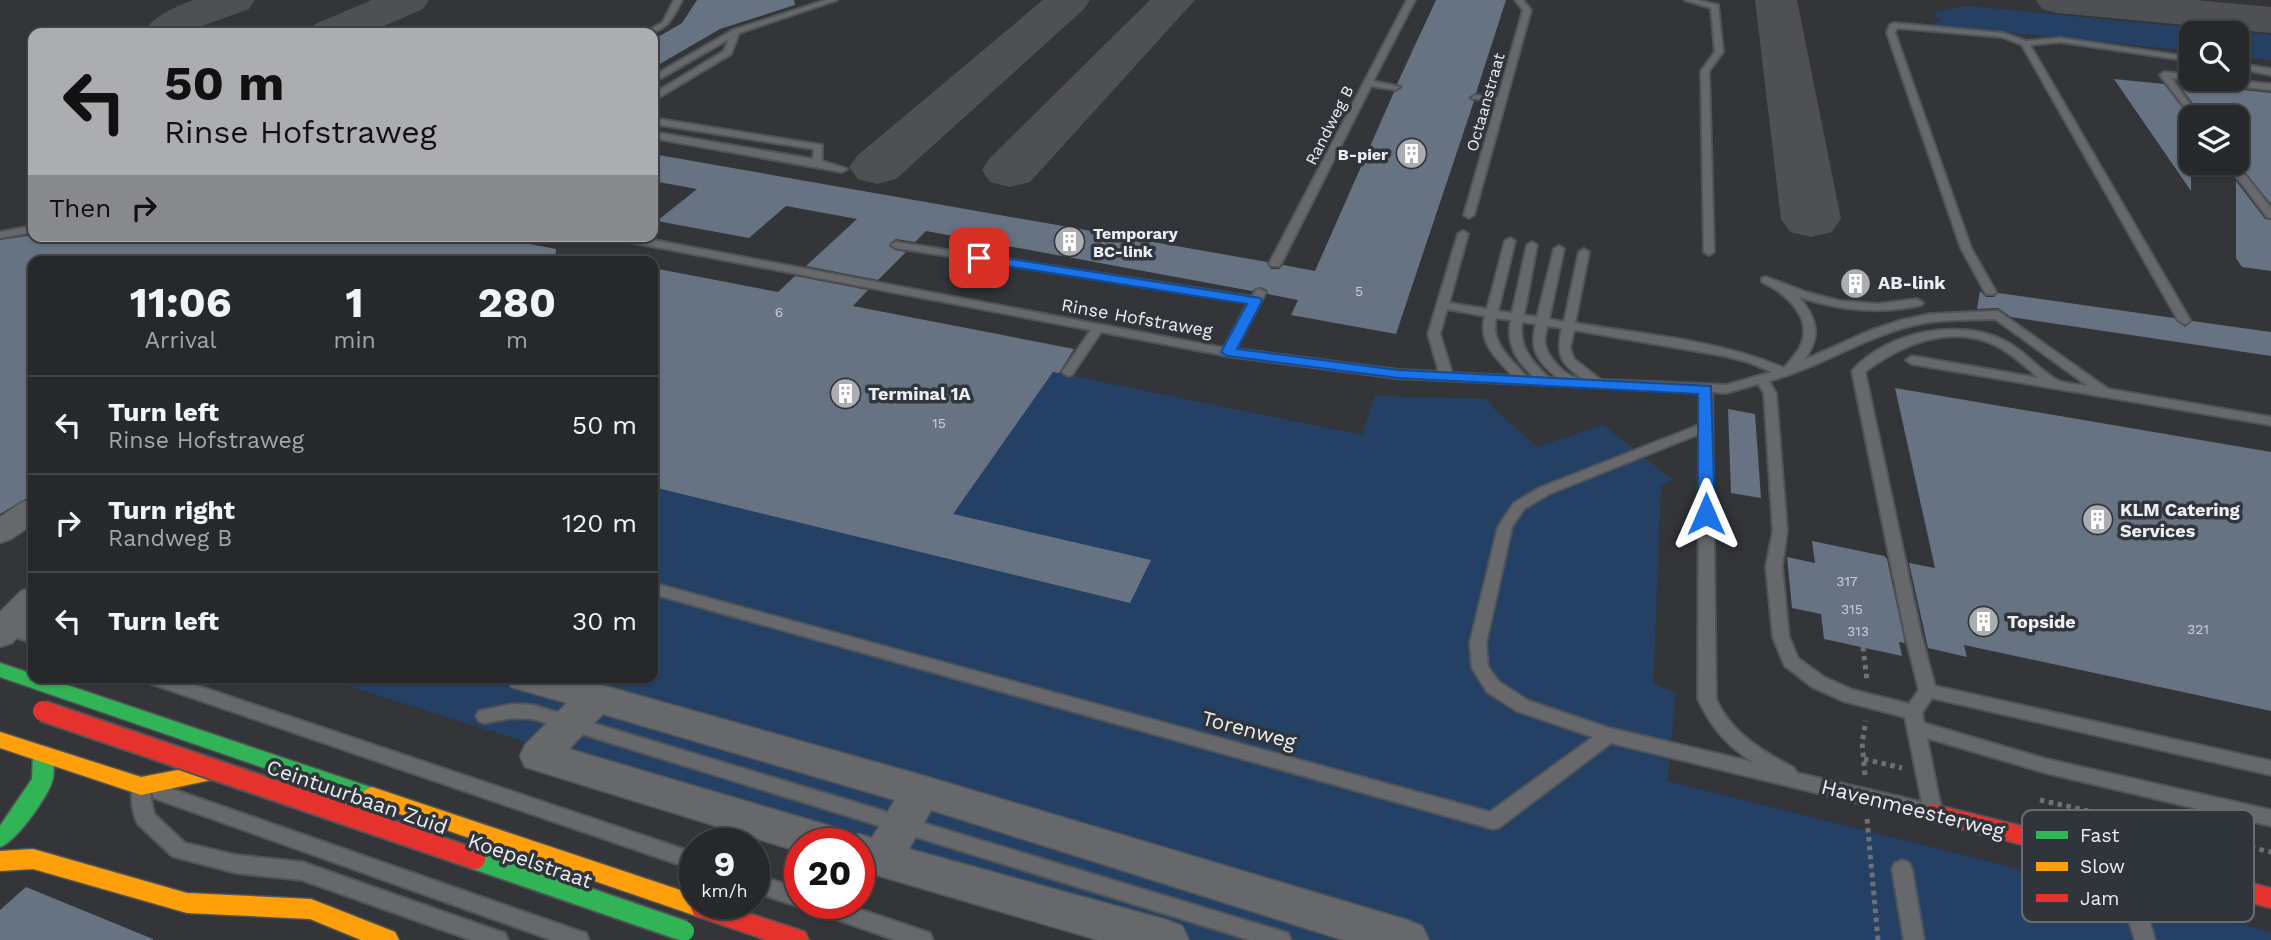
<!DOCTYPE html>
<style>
:root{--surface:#26282a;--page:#323436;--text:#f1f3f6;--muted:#a4a6a8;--line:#424447}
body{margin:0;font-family:"Work Sans",sans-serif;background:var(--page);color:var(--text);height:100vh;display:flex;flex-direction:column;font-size:26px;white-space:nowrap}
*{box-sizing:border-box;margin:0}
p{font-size:23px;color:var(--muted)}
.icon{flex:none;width:38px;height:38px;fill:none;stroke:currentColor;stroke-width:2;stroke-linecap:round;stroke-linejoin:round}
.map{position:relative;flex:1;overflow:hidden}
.drawer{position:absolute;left:28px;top:256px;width:630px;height:427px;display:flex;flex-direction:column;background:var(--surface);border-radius:14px;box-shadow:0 2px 5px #0004,0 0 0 2px var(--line)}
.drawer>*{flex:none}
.hud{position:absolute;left:28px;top:28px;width:630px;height:214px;border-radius:14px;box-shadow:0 2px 5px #0004,0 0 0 2px var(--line);background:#abadb1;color:#111;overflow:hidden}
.fabs{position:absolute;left:2179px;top:21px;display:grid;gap:14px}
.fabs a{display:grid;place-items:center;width:70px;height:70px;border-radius:14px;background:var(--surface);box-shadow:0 2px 5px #0004,0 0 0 2px var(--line);font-size:35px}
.speed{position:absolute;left:679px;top:828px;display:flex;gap:14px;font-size:35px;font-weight:700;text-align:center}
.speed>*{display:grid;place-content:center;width:91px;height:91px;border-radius:50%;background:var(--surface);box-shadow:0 2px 5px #0004,0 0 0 2px var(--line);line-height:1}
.speed small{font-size:18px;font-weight:400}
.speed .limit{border:10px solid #d22;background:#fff;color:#111}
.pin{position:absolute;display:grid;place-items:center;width:60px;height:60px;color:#fff;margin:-30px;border-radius:14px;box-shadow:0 4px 10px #0006}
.me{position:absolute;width:77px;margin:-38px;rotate:0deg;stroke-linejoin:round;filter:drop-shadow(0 0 5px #0008)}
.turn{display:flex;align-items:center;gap:24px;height:147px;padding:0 21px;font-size:32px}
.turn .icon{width:91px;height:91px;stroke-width:2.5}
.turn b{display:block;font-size:49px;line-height:60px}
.then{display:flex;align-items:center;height:66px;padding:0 21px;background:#0003;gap:14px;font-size:26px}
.eta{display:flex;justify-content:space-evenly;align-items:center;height:119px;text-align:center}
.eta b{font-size:42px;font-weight:700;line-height:49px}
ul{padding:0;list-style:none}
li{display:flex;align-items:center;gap:21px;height:98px;padding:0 21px;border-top:2px solid var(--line)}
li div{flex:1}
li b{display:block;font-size:26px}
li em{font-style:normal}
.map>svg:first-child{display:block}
.green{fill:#244165}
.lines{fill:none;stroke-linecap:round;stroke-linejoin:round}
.taxiway{fill:#4f5054;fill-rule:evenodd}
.building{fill:#677382}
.lane-casing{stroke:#515456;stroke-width:4}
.street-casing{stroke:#515456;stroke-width:3}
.fast-casing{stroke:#515456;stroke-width:3}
.slow-casing{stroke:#515456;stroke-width:3}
.jam-casing{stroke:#515456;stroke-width:3}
.path{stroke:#6e7072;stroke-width:5;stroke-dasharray:4.5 4.5;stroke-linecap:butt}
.lane{fill:#66686b;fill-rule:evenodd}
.street{fill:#66686b;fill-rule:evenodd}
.fast{fill:#30b455;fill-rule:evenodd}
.slow{fill:#ff9f0a;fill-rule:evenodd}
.jam{fill:#e5322d;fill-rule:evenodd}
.fast-bridge-casing{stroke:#515456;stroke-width:24;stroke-linecap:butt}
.jam-bridge-casing{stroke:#515456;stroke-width:24;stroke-linecap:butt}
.fast-bridge{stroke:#30b455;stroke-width:20}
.jam-bridge{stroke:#e5322d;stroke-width:20}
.route{fill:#1a73e8;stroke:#114b97;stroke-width:2}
.labels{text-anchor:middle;stroke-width:7;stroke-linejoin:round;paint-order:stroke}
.number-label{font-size:14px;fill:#cacfd6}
.far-street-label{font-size:16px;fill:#ebeef2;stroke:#30353b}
.far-poi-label{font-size:16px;font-weight:bold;fill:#ebeef2;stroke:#30353b;text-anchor:end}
.poi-label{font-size:18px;font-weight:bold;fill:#ebeef2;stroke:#30353b;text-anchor:start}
.street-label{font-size:18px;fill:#ebeef2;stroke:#30353b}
.near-street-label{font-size:21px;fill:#ebeef2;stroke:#30353b}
.key{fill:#30353b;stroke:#686c72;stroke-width:2}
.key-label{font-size:19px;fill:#ebeef2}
</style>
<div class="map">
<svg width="2271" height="940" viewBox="0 0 2271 940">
<rect width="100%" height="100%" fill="#333538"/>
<!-- green -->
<g class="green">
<polygon points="1968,6 2271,35 2271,60 2237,56 2236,33 2191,33 2191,51 1935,25 1934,22 1942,21 1941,18 1934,16 1936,12"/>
<polygon points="1053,372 1362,435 1375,396 1487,399 1495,410 1537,447 1603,425 1673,480 1665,483 1661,488 1653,684 1676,693 1667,781 2271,932 2271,940 1149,940 859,844 845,843 320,677 653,677 653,416 970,490"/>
</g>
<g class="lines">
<!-- taxiway -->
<g class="taxiway">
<path d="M194 0H255L249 9 202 26 193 33H143C155 15 174 7 194 0Z"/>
<polygon points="372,0 429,0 423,9 368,33 309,33 315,24"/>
<polygon points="1043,0 1090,0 1084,9 896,179 877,184 858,179 849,167 858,155"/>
<polygon points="1150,0 1195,0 1030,182 1010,187 990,182 982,170 990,158"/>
<polygon points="1755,0 1797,0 1841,219 1832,232 1811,237 1790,232 1781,219"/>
<polygon points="2036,0 2195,0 2271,7 2271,33 2057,13 2042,9"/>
</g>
</g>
<!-- building -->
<g class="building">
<polygon points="697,0 794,0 795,5 720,29 653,68 653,40 682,23"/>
<polygon points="1436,0 1506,0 1476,93 1468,98 1474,101 1396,334 1291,315 1298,300 1268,294 1267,290 1261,287 1252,291 926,231 915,242 896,239 890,243 889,246 895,250 906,252 878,280 806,266 857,219 786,206 749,238 657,221 697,189 653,181 653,154 1267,262 1271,269 1279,269 1283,265 1315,271 1394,92 1403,87 1397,84"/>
<polygon points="2114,79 2164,84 2191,119 2191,191"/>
<polygon points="2184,83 2271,93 2271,204 2236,161 2236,117 2203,117 2180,86 2187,87"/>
<polygon points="2236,181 2265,219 2271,220 2271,271 2242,267 2236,258"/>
<polygon points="33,235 488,236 556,249 555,261 322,261 305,258 293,261 33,261 32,495 0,514 0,240"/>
<polygon points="653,268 778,292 795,276 868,290 853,306 1074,349 1059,373 1053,372 953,514 1151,560 1130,603 653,487"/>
<polygon points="1980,291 1986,297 1994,297 1998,293 2174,318 2185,327 2192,321 2271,332 2271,356 2011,317 1998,308 1977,309"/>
<polygon points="1895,388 2271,452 2271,711 1964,645 1967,657 1928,648 1909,563 1935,568"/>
<polygon points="1728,409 1755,414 1761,498 1731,493"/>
<polygon points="1812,541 1884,556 1887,559 1905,643 1899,642 1902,656 1824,639 1821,614 1792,608 1787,557 1815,563"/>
<polygon points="26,887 153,939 153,940 0,940 0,910"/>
</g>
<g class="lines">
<defs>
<g id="lane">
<path d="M674 0H682C673 18 666 33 644 33L663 22Z"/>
<polygon points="826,0 837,0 739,33 731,54 653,101 653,94 724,51 729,39 656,81 653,82 653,76 733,30"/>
<polygon points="1407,0 1415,0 1373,81 1400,87 1396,90 1371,86 1281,264 1279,266 1271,266 1269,264"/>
<polygon points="1515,0 1523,0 1531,10 1474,215 1469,218 1464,215 1496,103 1471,98 1475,95 1498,98 1523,10"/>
<polygon points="1685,0 1698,0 1718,5 1723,52 1709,71 1714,252 1709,255 1704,252 1701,71 1715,52 1711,8"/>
<polygon points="1894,23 2003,33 2026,41 2060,38 2191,57 2191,61 2060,42 2030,45 2190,320 2188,323 2184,324 2178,320 2022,45 2002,37 1897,28 1895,33 1971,248 1996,292 1994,294 1986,294 1961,248 1887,33 1890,25"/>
<polygon points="2236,63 2271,69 2271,75 2236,68"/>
<polygon points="2164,72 2191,75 2191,79 2195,79 2191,81 2171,78 2200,117 2192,117 2160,75"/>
<polygon points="2196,79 2221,79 2271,84 2271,90 2200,82"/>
<polygon points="653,118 822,145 822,161 847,169 842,172 653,138 653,132 813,159 814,149 653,124"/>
<polygon points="2226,163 2236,163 2271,208 2271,218 2267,217"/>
<polygon points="33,226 33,232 0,238 0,232"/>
<path d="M1463 231 1468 234 1449 303 1487 309 1505 241 1510 238 1515 241 1498 311 1512 313 1527 245 1532 242 1537 245 1524 315 1537 317 1554 249 1559 246 1564 249 1549 319 1564 322 1579 252 1584 249 1589 252 1575 323C1645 335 1719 340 1784 368 1787 364 1796 355 1800 347 1815 317 1784 292 1762 282V278L1766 277 1806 292 1840 301 1878 304 1917 299 1923 303 1921 305C1879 315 1840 310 1799 297 1817 318 1822 337 1804 360L1869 331 1902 320 1930 314 1998 311 2108 389 2271 417V425L1912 364 1906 360 1912 356 2039 378C2025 366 2011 353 1995 345 1951 324 1901 344 1865 372L1921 634 1935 686 2271 761V775L1932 698 1922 713 1924 723 2046 759 2271 810V826L2046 773 1927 738 1942 813 1940 819 1933 821 1611 743 1500 827 1493 829 653 594V583L1490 812 1593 737 1517 711 1487 692 1472 668 1470 643 1498 527 1514 503 1539 488 1699 425 1700 392 1398 378 1228 356 1101 332 1072 375 1068 376 1062 372 1091 330 614 239 609 236H632L1224 348 1248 303 896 248 891 245 896 242 1252 297 1256 290 1260 289 1266 292 1236 349 1398 370 1439 372 1428 334 1458 234ZM1447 309 1485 316C1478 343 1496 358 1513 376L1452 373 1440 334ZM1496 318 1511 320C1506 344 1516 360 1534 377H1527C1511 359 1490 344 1496 318ZM1995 319 2088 386C2078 384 2065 384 2057 380 2038 369 2025 351 2005 341 1959 317 1886 332 1852 371L1905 634 1919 690 1909 704 1853 690 1824 677 1798 658 1789 637 1782 567 1787 531 1776 393 1769 381C1818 368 1861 339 1910 326 1937 319 1967 320 1995 319ZM1522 322 1536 324C1529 350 1538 362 1558 378H1549C1532 362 1518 347 1522 322ZM1547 326 1562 328C1556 355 1560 363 1583 379 1567 379 1548 359 1545 344 1544 338 1546 332 1547 326ZM1574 330 1725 356 1748 362 1772 372 1726 385 1601 380 1574 359 1570 348ZM1758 384 1764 393 1773 531 1766 567 1773 637 1783 662 1785 666 1812 687 1843 701 1905 717 1922 802 1797 773 1794 768C1762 751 1731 733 1716 699L1712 392 1726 393ZM1699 434 1698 699C1711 727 1727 746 1753 762L1609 728 1529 701 1499 682 1488 667 1486 643 1512 527 1524 509 1549 494Z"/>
<polygon points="6,622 33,631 33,643 0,632 0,624"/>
<polygon points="144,677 172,677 695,853 695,870 146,682"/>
<polygon points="512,704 533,705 1281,931 1288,933 1291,940 1250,940 533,719 512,718 485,723 479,721 476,716 479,711"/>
<path d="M141 781 148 784 154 814 185 843 236 855 302 862 498 931 505 933 508 940H471L302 880 236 873 179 858 172 856 138 824C133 814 129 794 134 784Z"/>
<polygon points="161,785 579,931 586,933 589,940 552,940 154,798 152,793 154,788"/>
<polygon points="1902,860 1909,863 1912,869 1924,940 1904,940 1892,869 1895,863"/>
<polygon points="2123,860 2130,863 2133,869 2155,940 2135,940 2113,869 2116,863"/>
<polygon points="754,874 800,889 800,903 841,903 930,933 933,940 895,940 807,909 805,905 800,907 754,892"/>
</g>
<g id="street">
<polygon points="33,499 33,524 11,539 0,543 0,517 22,502"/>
<polygon points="33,587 33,620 12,643 0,647 0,612 21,591"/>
<path d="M506 677H573L921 775 1407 920 1422 926 1429 940H1343L931 810 909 849 1167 920 1182 926 1189 940H1098L859 870V844H800V852L525 767 520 756 525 745 567 703 511 687ZM603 714 895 800 872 838 859 834 848 838 844 832 830 826 569 749Z"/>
</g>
<g id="fast">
<polygon points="0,663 33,674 33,677 43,677 379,790 382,796 379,802 372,805 0,677"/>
<path d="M43 747 50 749C54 758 55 773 52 782 46 799 16 842 0 847V826L32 779 33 755 36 749Z"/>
</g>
<g id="slow">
<polygon points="0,732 141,777 220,762 227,764 230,770 227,776 220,778 141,795 0,748"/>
<polygon points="372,787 695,895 695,903 711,903 713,908 710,915 702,918 365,802 362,796 365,790"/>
<polygon points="33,849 187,893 311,899 395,932 399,940 361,940 310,919 187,913 33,869 0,871 0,851"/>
</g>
<g id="jam">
<polygon points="1933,804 2271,888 2271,908 1933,822 1926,819 1922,813 1926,807"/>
<polygon points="695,901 695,903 718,903 797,929 805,932 809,940 766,940 702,918 694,915 691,908"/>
</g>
</defs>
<!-- lane casing -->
<use href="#lane" class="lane-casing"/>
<!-- street casing -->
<use href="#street" class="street-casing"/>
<!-- fast casing -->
<use href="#fast" class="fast-casing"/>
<!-- slow casing -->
<use href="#slow" class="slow-casing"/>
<!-- jam casing -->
<use href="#jam" class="jam-casing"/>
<!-- path -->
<g class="path">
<polyline points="1863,647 1867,681"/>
<polyline points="1864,759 1902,768"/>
<polyline points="1865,775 1862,742 1866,721"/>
<polyline points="2040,800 2271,852"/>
<polyline points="1867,819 1878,940"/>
</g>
<!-- lane -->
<use href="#lane" class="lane"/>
<!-- street -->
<use href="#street" class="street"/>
<!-- fast -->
<use href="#fast" class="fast"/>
<!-- slow -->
<use href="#slow" class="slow"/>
<!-- jam -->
<use href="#jam" class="jam"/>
<defs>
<polyline id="fast-bridge" points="475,859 684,931"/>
<polyline id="jam-bridge" points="43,711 475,859"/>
</defs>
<!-- fast-bridge casing -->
<use href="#fast-bridge" class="fast-bridge-casing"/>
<!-- jam-bridge casing -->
<use href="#jam-bridge" class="jam-bridge-casing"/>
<!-- fast-bridge -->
<use href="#fast-bridge" class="fast-bridge"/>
<!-- jam-bridge -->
<use href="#jam-bridge" class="jam-bridge"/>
</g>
<!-- route -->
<polygon class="route" points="979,254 1260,298 1262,301 1237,349 1398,370 1711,386 1715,514 1706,519 1698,514 1698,394 1398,378 1228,356 1221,352 1247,304 974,261 972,258"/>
<!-- icons -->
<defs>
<symbol id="building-disc" viewBox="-11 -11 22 22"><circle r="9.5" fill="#abadb1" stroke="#30353b"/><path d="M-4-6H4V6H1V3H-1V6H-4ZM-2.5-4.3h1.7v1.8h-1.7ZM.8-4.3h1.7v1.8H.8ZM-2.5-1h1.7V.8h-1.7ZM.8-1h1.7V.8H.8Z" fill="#fff"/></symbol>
</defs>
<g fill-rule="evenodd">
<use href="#building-disc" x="1394" y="136" width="35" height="35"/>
<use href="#building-disc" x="1052" y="224" width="35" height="35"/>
<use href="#building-disc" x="1838" y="266" width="35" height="35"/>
<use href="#building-disc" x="828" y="376" width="35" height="35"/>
<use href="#building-disc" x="2080" y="502" width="35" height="35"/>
<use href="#building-disc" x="1966" y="604" width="35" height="35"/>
</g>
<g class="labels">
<!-- number labels -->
<g class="number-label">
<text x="1359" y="296">5</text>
<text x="779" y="317">6</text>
<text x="939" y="428">15</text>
<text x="1847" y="586">317</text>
<text x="1852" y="614">315</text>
<text x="2198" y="634">321</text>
<text x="1858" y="636">313</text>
</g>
<!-- far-street labels -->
<g class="far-street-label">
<text transform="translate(1485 102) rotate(-74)" y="6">Octaanstraat</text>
<text transform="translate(1329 125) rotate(-63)" y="6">Randweg B</text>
</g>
<!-- far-poi labels -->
<g class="far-poi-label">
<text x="1388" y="160">B-pier</text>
<text x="1093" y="239" text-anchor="start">Temporary<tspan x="1093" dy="18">BC-link</tspan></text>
</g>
<!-- poi labels -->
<g class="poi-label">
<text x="1878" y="289">AB-link</text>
<text x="868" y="400">Terminal 1A</text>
<text x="2120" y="516">KLM Catering<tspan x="2120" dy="21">Services</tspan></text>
<text x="2007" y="628">Topside</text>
</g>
<!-- street labels -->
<g class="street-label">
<text transform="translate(1137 318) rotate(10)" y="6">Rinse Hofstraweg</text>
</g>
<!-- near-street labels -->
<g class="near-street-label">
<text transform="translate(1249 730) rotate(15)" y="7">Torenweg</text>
<text transform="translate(357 797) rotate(19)" y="7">Ceintuurbaan Zuid</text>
<text transform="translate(1913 809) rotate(14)" y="7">Havenmeesterweg</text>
<text transform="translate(530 861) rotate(19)" y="7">Koepelstraat</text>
</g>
</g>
<!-- legend -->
<rect x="2022" y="810" width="232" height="112" rx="10" class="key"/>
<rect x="2036" y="831" width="32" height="8" fill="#30b455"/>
<rect x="2036" y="862" width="32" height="9" fill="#ff9f0a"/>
<rect x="2036" y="894" width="32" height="8" fill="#e5322d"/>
<g class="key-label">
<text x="2080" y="842">Fast</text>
<text x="2080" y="873">Slow</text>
<text x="2080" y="905">Jam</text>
</g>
</svg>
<div class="fabs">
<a><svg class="icon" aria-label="search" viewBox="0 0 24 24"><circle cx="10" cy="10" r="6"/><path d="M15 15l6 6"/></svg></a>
<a><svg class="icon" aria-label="layers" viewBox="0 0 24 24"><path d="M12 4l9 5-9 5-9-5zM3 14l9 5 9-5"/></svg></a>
</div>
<div class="speed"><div>9<small>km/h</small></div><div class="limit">20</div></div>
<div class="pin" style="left:979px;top:258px;background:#d93025"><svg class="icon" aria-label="arrive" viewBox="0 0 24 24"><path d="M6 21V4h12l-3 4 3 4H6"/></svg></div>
<svg class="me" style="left:1706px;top:514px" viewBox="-20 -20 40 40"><path d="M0-17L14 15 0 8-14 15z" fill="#1a73e8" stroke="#fff" stroke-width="4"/></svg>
<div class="hud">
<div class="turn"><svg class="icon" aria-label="left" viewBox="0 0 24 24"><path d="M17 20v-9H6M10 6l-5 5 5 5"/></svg><div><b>50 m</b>Rinse Hofstraweg</div></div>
<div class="then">Then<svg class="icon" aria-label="right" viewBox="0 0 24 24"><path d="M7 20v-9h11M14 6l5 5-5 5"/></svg></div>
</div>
<section class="drawer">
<div class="eta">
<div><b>11:06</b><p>Arrival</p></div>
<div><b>1</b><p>min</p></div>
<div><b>280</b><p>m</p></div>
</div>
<ul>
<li><svg class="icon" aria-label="left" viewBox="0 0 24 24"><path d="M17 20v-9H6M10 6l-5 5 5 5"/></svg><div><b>Turn left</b><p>Rinse Hofstraweg</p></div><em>50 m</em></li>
<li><svg class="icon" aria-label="right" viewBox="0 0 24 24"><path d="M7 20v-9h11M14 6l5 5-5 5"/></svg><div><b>Turn right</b><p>Randweg B</p></div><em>120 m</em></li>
<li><svg class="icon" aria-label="left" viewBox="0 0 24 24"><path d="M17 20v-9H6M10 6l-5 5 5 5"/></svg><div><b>Turn left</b></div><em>30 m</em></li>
</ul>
</section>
</div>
